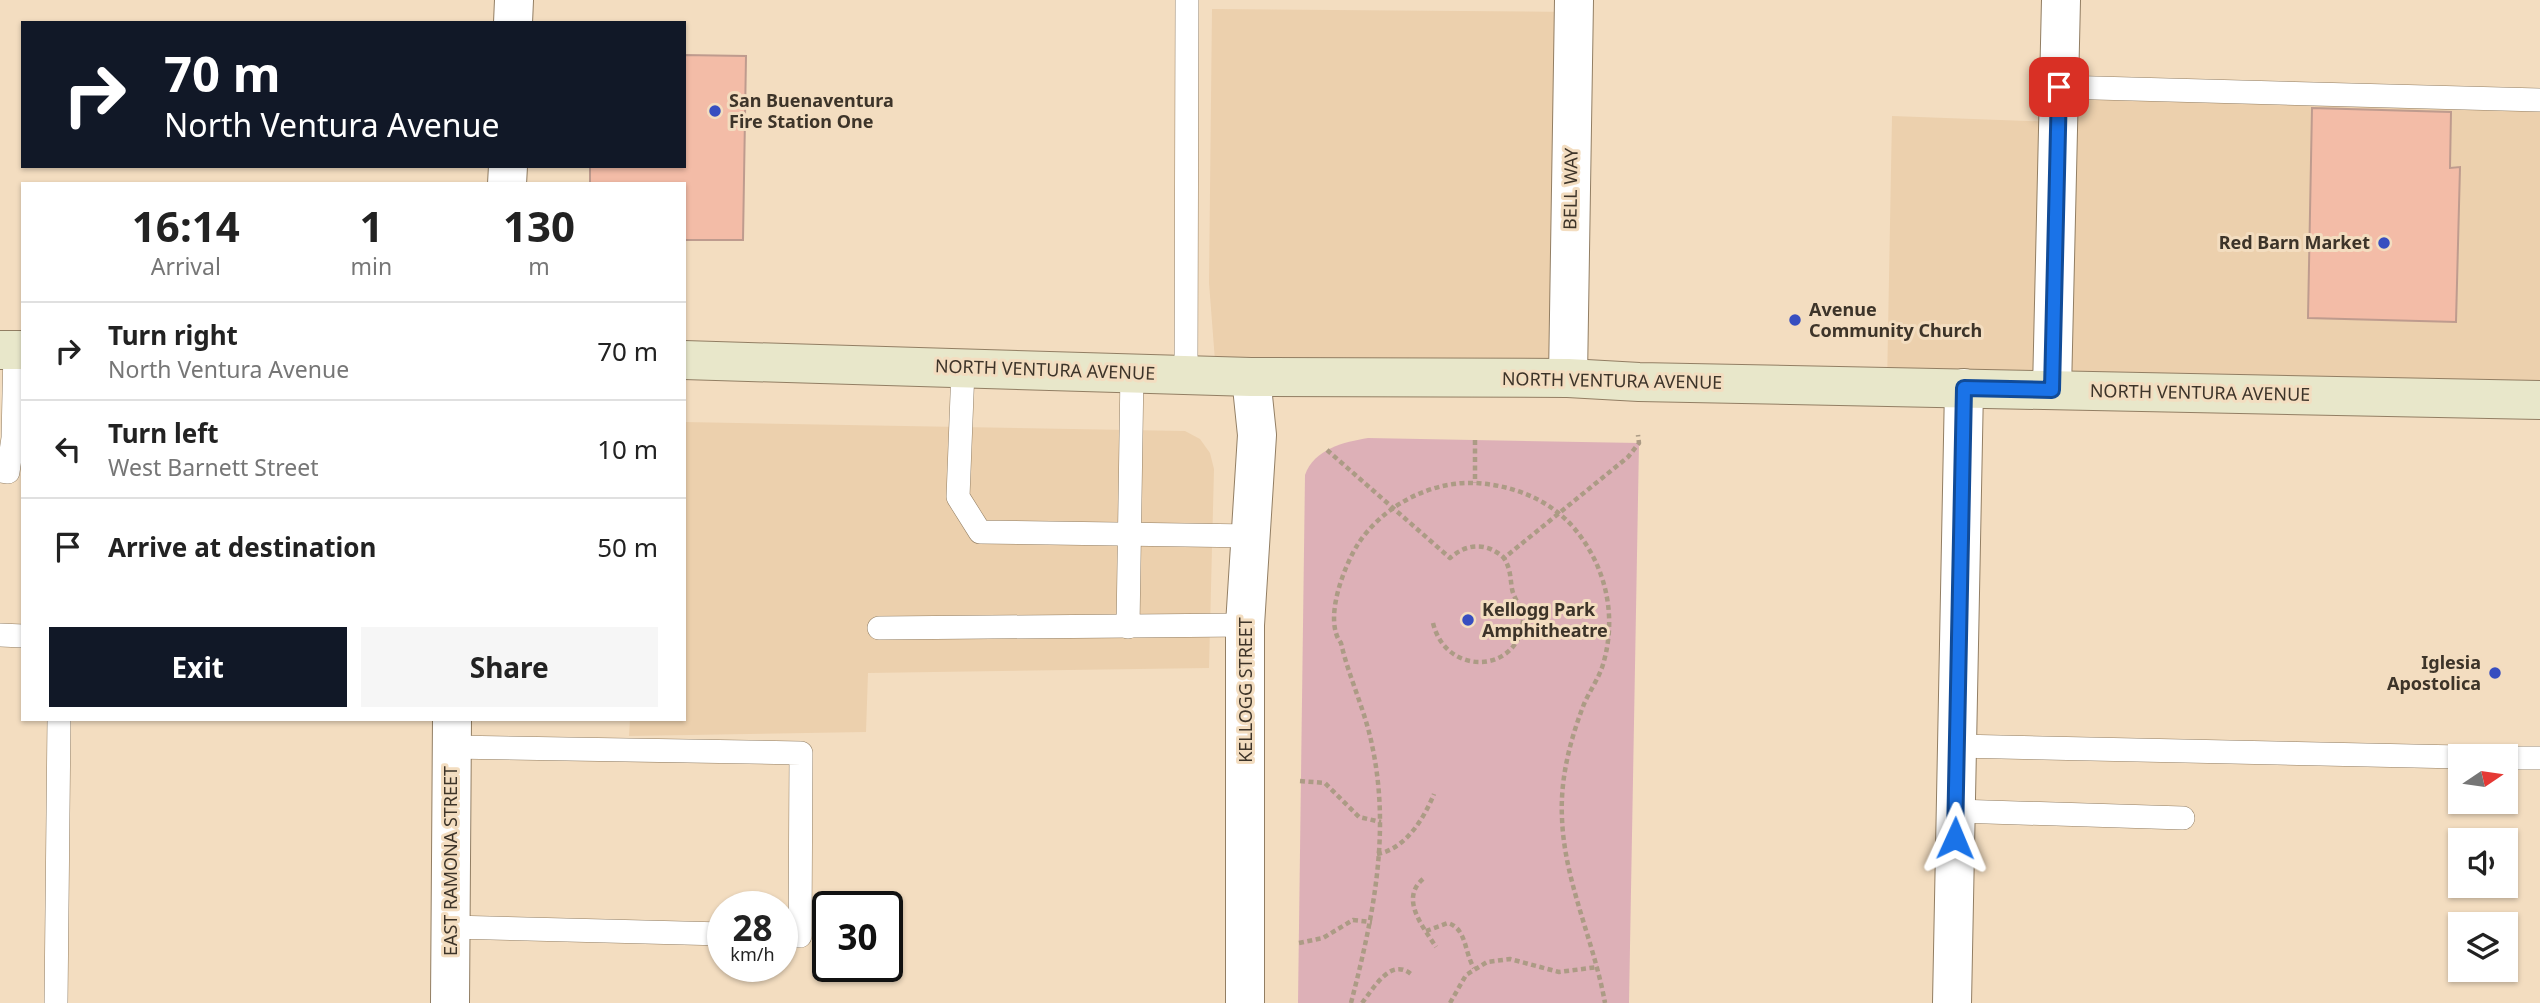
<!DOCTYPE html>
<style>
:root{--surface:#fff;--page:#f6f6f6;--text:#222;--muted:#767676;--line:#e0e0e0;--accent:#111827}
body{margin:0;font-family:"Noto Sans",sans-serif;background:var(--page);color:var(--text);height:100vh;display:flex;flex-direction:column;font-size:26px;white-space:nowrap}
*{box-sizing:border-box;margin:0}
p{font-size:23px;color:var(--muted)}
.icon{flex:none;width:38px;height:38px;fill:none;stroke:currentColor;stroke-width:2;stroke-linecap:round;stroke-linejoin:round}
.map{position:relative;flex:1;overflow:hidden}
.panel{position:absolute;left:21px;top:182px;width:665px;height:539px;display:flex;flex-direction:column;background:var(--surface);border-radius:0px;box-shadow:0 2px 5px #0004}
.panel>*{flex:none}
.top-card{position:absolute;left:21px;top:21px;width:665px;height:147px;border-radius:0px;box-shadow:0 2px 5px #0004;background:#111827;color:#fff;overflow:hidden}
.needle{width:46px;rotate:77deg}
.tools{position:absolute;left:2448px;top:744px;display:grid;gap:14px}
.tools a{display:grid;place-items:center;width:70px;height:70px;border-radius:0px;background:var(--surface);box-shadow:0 2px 5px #0004;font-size:35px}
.speed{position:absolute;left:707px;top:891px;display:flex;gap:14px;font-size:35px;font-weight:700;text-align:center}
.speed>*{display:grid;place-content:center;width:91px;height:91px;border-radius:50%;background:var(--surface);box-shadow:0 2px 5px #0004;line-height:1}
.speed small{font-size:18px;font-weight:400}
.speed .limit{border:4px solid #111;border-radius:10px;background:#fff;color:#111}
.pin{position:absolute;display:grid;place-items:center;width:60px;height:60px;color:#fff;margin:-30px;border-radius:14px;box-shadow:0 4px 10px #0006}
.me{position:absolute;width:77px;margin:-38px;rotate:1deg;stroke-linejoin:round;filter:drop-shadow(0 0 5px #0008)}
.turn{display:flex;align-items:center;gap:24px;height:147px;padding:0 28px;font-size:32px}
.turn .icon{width:91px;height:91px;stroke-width:2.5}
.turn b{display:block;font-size:49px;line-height:60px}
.eta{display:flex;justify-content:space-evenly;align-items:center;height:119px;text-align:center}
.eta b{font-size:42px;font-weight:700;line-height:49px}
.primary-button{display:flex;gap:14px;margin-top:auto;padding:14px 28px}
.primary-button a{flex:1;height:80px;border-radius:0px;background:var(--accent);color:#fff;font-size:28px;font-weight:700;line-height:80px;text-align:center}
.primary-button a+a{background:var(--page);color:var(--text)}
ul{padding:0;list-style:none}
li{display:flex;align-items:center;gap:21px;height:98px;padding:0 28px;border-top:2px solid var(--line)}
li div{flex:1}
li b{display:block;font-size:26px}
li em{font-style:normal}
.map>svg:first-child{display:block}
.built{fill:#ecd0ad}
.green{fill:#ddb0b7}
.building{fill:#f3bca7;stroke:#be9b8e;stroke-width:2}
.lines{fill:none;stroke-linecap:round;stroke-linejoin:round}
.service-casing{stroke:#927e63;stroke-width:24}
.minor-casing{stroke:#927e63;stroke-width:40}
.secondary-casing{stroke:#927e63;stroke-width:40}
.path{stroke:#ac9b85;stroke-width:4.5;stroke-dasharray:5 3.5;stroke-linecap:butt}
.service{stroke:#fff;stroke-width:23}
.minor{stroke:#fff;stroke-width:38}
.secondary{stroke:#e8e7ca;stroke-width:38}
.route-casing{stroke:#114b97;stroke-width:18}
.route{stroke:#1a73e8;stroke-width:12}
.poi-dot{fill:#374ec0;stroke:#f3ddc0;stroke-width:2.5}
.labels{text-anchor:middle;stroke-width:6;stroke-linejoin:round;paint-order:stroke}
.poi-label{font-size:18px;font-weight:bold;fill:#3d3429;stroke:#f3ddc0;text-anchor:start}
.street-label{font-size:18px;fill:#3d3429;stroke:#f3ddc0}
</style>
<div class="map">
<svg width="2540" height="1003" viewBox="0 0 2540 1003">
<rect width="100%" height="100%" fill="#f3ddc0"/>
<!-- built -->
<g class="built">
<polygon points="1212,9 1574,12 1568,378 1216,374 1209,283"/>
<polygon points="2059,87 2540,100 2540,399 1887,386 1892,116 2058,122"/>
<polygon points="684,422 1185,431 1200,439 1210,453 1214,469 1209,668 868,673 866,732 629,736 630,719 684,719"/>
</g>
<!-- green -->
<path class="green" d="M1368 438 1639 443 1629 1003H1298L1305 475C1314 449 1344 442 1368 438Z"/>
<!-- building -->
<g class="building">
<polygon points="684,55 746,56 743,240 684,240 684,184 590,184 590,166 684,166"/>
<polygon points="2312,108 2451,112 2450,168 2460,167 2456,322 2308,318"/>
</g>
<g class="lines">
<defs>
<g id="service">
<polyline points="2059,87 2540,100"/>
<polyline points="963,369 958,497 980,532 1252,536"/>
<polyline points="1186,374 1187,0"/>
<polyline points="0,471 8,472 13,438 15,350"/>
<polyline points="1128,627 1132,372"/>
<polyline points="879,628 1245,625"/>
<polyline points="0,635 23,636"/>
<polyline points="1957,746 2460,757"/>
<polyline points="451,747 801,753 800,936 782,936"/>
<polyline points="2506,758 2540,758"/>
<polyline points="1956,811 2183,818"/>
<polyline points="451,927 723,934"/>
<polyline points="56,1003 59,719"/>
</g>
<g id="minor">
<polyline points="513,23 514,0"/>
<polyline points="507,184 508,166"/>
<polyline points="1568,378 1574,0"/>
<polyline points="2052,390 2061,0"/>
<polyline points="450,1003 452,719"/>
<polyline points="1245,1003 1245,625 1257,435 1251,377"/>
<polyline points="1952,1003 1964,388"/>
</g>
<g id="secondary">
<polyline points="0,350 23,350"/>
<polyline points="684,360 1251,377 1568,378 1639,382 2540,400"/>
</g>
</defs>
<!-- service casing -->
<use href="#service" class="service-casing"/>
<!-- minor casing -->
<use href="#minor" class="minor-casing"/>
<!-- secondary casing -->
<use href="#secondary" class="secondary-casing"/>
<!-- path -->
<g class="path">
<polyline points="1475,440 1475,483"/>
<path d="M1327 450 1450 558C1467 543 1487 542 1504 558L1628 457 1639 443 1638 435"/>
<path d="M1433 623C1446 677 1519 674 1523 620 1523 607 1514 600 1512 589 1510 577 1511 570 1504 558"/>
<polyline points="1300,781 1325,783 1359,817 1381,822"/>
<path d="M1377 854C1406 849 1424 818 1434 794"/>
<path d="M1423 879C1399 899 1424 928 1436 947"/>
<path d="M1426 931 1448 923C1467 929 1464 952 1474 968"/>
<polyline points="1299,943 1323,938 1353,920 1372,922"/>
<path d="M1351 1003C1373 918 1391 833 1372 745 1365 710 1349 678 1341 643 1323 620 1344 566 1358 544 1383 506 1430 481 1475 483 1512 485 1549 499 1574 528 1605 565 1617 613 1604 661 1600 677 1590 690 1584 704 1570 740 1560 779 1562 818 1564 881 1594 941 1605 1003"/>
<path d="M1362 1003C1374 988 1391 956 1412 975"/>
<polyline points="1450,1003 1466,975 1487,962 1510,959 1559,972 1598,967"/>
</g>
<!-- service -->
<use href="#service" class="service"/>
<!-- minor -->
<use href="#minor" class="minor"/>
<!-- secondary -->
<use href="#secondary" class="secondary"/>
</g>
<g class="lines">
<defs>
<polyline id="route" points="1955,838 1964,388 2052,390 2059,87"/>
</defs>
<!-- route casing -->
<use href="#route" class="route-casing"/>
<!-- route -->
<use href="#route" class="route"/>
</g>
<!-- markers -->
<g class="poi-dot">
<circle cx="715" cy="111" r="7"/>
<circle cx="2384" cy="243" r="7"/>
<circle cx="1795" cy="320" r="7"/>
<circle cx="1468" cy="620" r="7"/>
<circle cx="2495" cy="673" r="7"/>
</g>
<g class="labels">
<!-- poi labels -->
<g class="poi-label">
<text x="729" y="107">San Buenaventura<tspan x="729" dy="21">Fire Station One</tspan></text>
<text x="2370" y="249" text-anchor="end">Red Barn Market</text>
<text x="1809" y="316">Avenue<tspan x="1809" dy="21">Community Church</tspan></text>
<text x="1482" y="616">Kellogg Park<tspan x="1482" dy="21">Amphitheatre</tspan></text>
<text x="2481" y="669" text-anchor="end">Iglesia<tspan x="2481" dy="21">Apostolica</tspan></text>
</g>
<!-- street labels -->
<g class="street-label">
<text transform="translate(1571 189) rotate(-89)" y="6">BELL WAY</text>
<text transform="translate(1045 370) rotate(2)" y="6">NORTH VENTURA AVENUE</text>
<text transform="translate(1612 381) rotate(1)" y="6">NORTH VENTURA AVENUE</text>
<text transform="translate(2200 393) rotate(1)" y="6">NORTH VENTURA AVENUE</text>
<text transform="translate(1246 690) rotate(-90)" y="6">KELLOGG STREET</text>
<text transform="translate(451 861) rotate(-90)" y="6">EAST RAMONA STREET</text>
</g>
</g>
</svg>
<div class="tools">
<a><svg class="needle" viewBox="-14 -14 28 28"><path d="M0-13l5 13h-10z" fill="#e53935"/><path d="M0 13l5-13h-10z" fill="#767676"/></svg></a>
<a><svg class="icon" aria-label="sound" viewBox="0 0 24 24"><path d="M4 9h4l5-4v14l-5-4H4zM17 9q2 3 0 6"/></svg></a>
<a><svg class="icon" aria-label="layers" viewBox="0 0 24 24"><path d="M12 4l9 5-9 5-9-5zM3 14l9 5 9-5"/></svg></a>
</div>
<div class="speed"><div>28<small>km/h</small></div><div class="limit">30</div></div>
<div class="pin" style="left:2059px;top:87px;background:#d93025"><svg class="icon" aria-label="arrive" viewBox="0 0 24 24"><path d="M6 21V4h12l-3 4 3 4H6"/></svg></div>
<svg class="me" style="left:1955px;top:838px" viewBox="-20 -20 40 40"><path d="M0-17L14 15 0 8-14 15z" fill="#1a73e8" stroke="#fff" stroke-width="4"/></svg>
<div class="top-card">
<div class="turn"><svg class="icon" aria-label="right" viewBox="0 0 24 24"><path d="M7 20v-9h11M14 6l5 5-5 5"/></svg><div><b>70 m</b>North Ventura Avenue</div></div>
</div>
<section class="panel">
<div class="eta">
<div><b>16:14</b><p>Arrival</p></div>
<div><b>1</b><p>min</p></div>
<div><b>130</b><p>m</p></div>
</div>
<ul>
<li><svg class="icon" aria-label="right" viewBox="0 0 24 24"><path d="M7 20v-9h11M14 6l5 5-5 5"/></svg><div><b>Turn right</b><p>North Ventura Avenue</p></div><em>70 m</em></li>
<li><svg class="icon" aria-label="left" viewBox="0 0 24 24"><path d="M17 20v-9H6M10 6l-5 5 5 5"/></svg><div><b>Turn left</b><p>West Barnett Street</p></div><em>10 m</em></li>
<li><svg class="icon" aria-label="arrive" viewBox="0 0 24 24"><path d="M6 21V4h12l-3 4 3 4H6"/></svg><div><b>Arrive at destination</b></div><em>50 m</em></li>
</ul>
<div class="primary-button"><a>Exit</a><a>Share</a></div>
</section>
</div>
